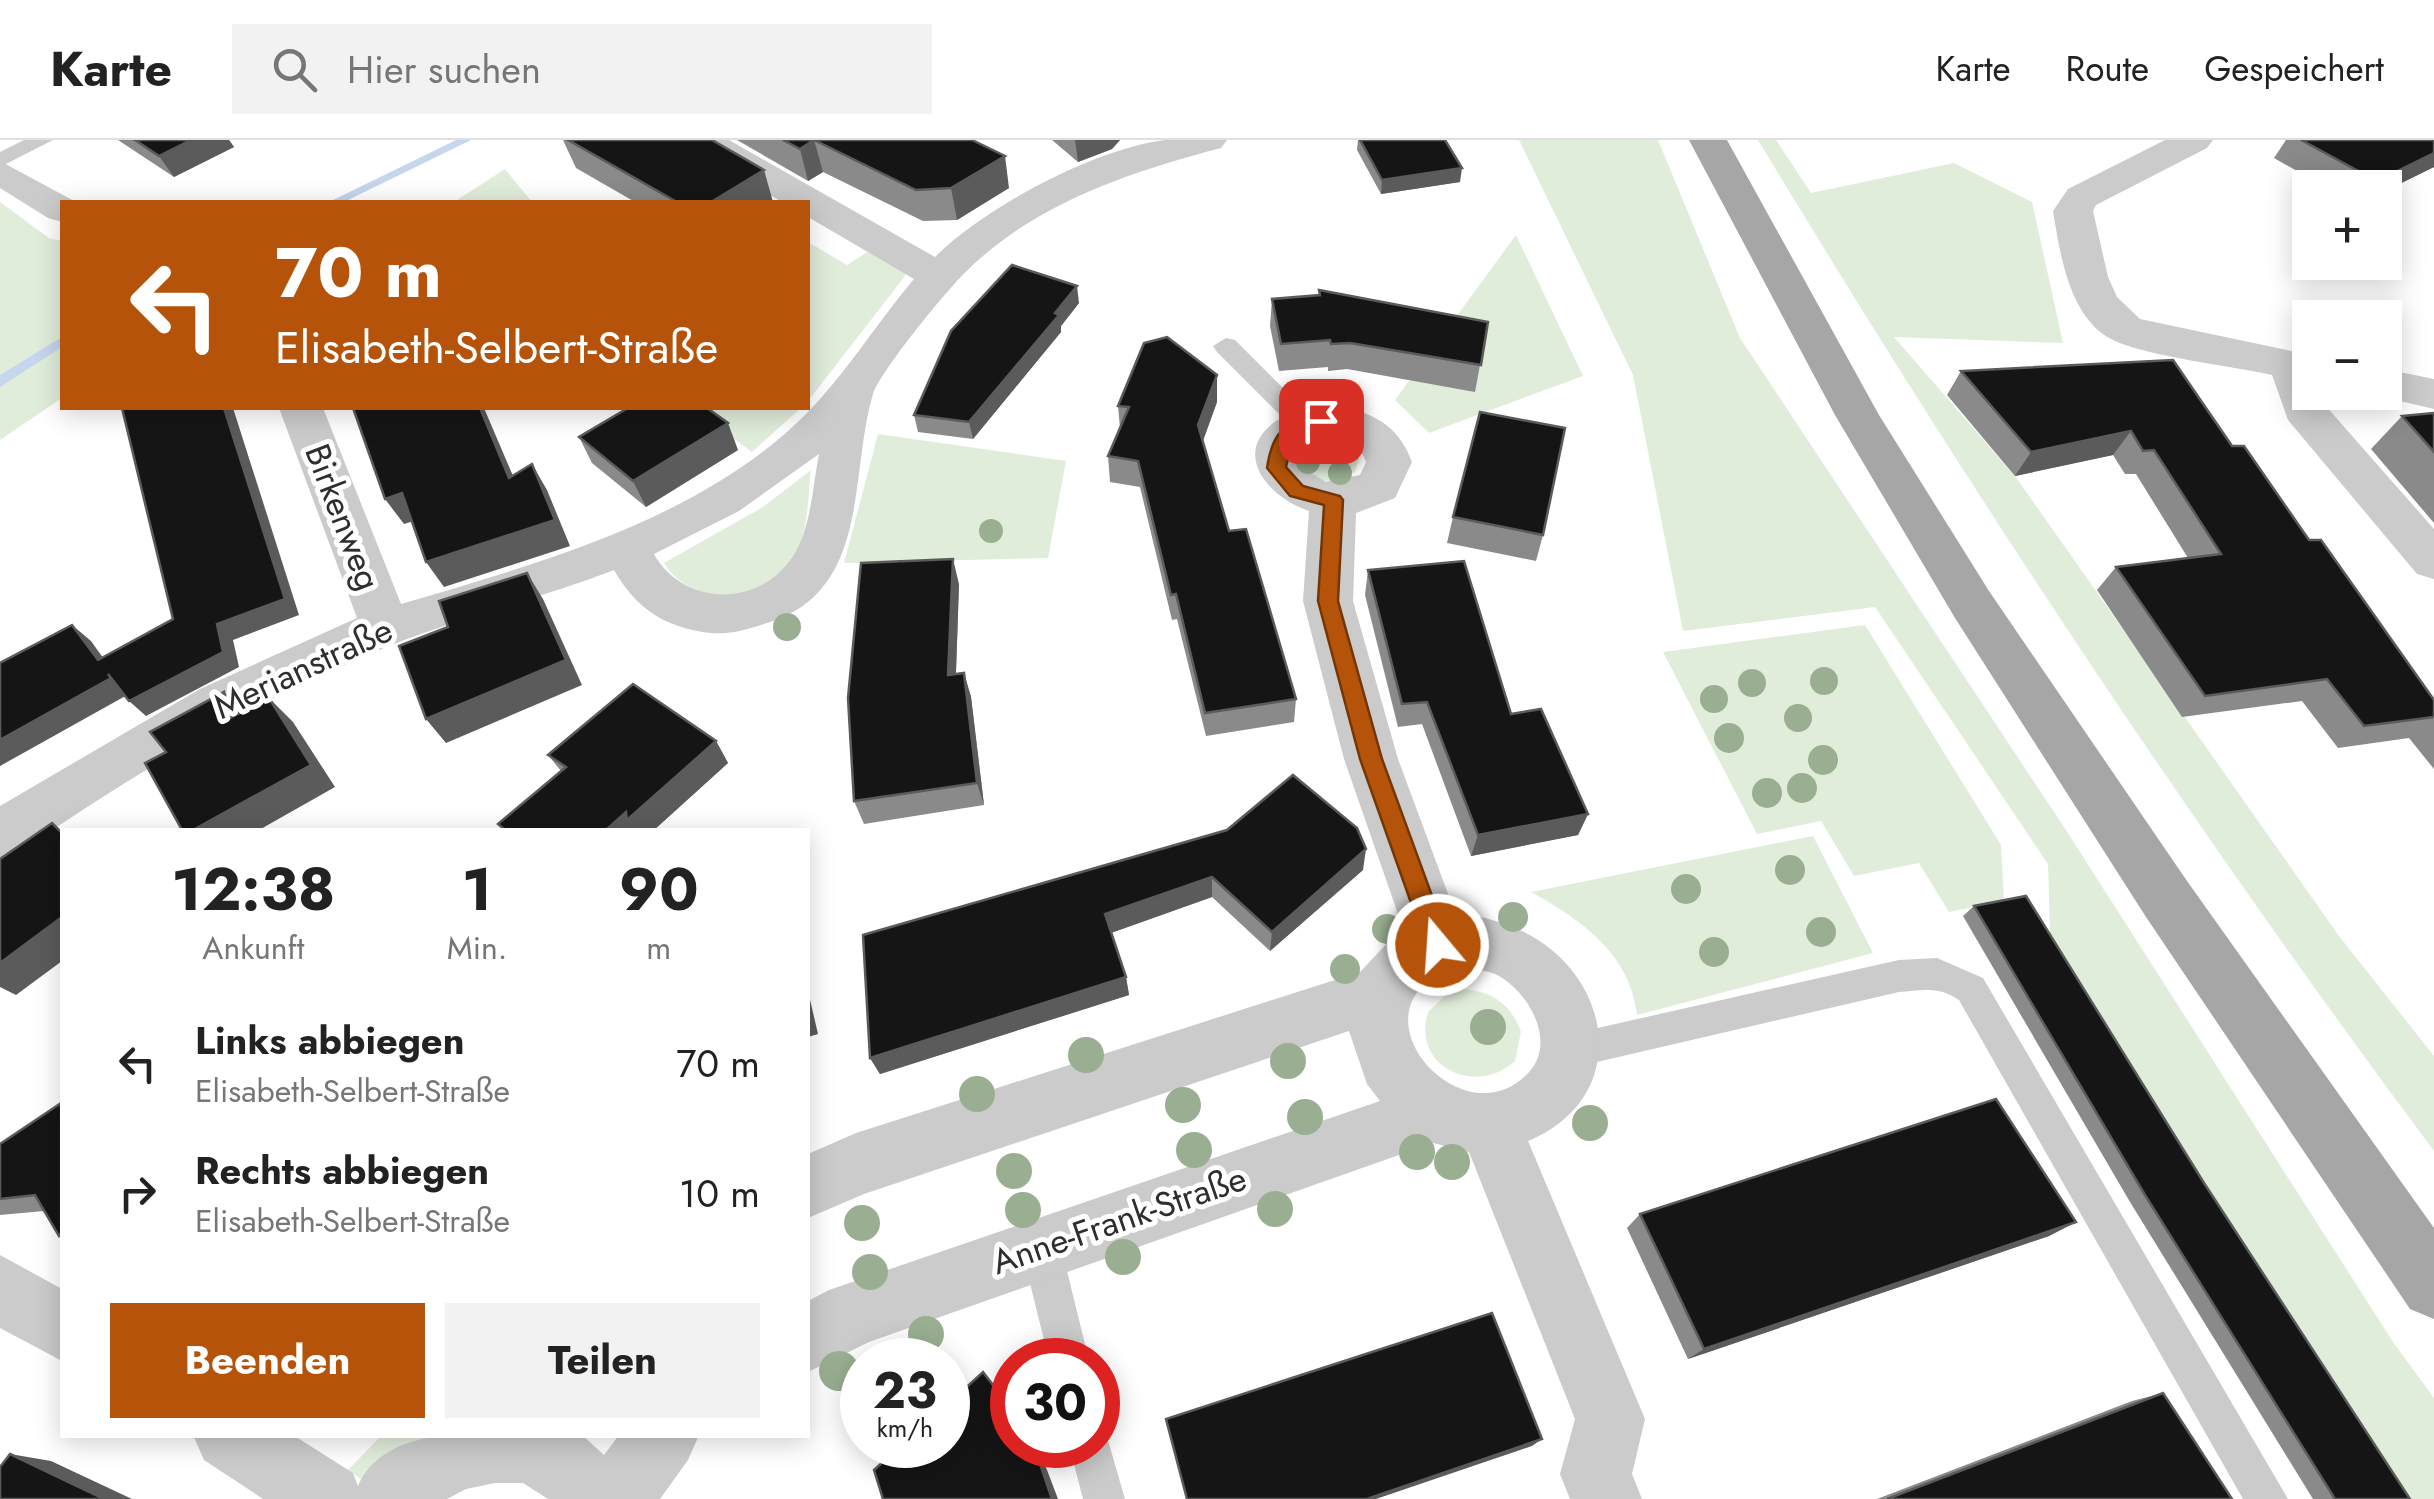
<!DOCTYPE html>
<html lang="de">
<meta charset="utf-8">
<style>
:root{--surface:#fff;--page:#f2f2f2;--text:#222;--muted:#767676;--line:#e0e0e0;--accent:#b45309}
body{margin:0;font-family:Jost,sans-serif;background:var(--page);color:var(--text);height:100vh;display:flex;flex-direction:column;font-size:38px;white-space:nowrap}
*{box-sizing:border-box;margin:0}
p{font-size:32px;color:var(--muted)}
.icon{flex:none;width:55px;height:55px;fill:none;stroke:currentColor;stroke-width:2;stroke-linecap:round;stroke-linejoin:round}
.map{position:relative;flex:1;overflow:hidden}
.panel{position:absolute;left:60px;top:688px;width:750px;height:610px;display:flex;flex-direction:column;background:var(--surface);border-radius:0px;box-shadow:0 5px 25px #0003}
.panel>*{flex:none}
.hud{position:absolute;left:60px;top:60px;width:750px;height:210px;border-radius:0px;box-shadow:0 5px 25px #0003;background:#b45309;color:#fff;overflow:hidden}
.fabs{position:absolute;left:2292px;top:30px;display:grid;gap:20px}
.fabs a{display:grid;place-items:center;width:110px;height:110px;border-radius:0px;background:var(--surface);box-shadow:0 5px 25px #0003;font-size:50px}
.speed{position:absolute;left:840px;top:1198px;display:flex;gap:20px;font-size:50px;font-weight:700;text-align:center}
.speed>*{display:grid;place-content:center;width:130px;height:130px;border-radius:50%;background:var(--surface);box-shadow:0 5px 25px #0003;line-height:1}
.speed small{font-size:25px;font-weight:400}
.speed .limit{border:15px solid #d22;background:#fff;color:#111}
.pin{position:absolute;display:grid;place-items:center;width:85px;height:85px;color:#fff;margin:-42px;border-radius:20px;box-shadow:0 5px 15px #0006}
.me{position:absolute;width:110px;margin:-55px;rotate:342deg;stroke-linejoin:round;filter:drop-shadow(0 0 8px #0008)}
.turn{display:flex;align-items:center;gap:35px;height:210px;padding:0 50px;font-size:45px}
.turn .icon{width:130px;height:130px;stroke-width:2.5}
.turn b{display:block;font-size:70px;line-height:85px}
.eta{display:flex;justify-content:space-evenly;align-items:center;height:170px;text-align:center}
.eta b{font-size:60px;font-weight:700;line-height:70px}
.cta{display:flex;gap:20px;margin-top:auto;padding:20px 50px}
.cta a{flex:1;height:115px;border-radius:0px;background:var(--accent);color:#fff;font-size:40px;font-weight:700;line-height:115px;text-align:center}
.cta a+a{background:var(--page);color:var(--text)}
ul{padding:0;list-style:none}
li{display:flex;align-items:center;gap:30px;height:130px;padding:0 50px}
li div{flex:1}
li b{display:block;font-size:38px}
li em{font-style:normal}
header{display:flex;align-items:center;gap:60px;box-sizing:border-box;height:140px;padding:0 50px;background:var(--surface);border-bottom:2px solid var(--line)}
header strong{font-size:48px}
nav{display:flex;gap:55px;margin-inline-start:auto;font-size:35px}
.search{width:700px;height:90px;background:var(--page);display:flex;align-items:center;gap:25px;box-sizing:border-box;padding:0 35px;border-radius:0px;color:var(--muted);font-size:38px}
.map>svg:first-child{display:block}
.green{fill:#e1eddb}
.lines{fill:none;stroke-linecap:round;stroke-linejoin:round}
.stream{fill:#c6d6ed;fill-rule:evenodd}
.lane{fill:#cbcbcb;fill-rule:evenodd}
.street{fill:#cbcbcb;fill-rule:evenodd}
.primary{fill:#a6a6a6;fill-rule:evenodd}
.tree{fill:#9aaf92}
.wall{fill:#8a8a8a}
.shaded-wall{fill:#5b5b5b}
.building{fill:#151515;stroke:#5b5b5b;stroke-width:2.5}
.route{fill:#b45309;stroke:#753606;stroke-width:2.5}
.labels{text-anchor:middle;stroke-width:10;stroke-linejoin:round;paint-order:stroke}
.street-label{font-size:35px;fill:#2e2e2e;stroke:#fff}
</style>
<header>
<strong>Karte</strong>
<div class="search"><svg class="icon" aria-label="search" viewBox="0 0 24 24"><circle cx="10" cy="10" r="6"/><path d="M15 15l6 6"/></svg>Hier suchen</div>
<nav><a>Karte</a><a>Route</a><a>Gespeichert</a></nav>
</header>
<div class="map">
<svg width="2434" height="1359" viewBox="0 0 2434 1359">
<rect width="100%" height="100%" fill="#fff"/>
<!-- green -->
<g class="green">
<polygon points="1519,0 1658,0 1740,198 2064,687 2393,1202 2434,1258 2434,1359 2387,1359 2051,828 2048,724 1875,467 1683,491 1633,235"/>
<path d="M1758 0H1776L1811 53 1954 23 2032 62 2063 203 1894 197 2015 336 2339 796 2434 916V1011C2191 685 1968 348 1758 0Z"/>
<polygon points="505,29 532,62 454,62"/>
<polygon points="0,62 49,98 62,101 62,258 0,300"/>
<polygon points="1516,95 1583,236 1429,293 1395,260"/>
<polygon points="808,102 847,125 872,109 905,128 905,136 808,261"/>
<polygon points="692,268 801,268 752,312"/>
<polygon points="878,294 1066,321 1048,418 844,423"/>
<path d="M1317 301C1335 299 1352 301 1359 319L1355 332 1330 342 1320 340 1300 324 1303 311Z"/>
<path d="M811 330C808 355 808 386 799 409 777 463 696 474 664 423L763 367Z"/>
<polygon points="1865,485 2001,705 2004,761 1949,772 1919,723 1854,736 1821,681 1757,694 1663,512"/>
<path d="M1813 696 1873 813 1637 875C1630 813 1581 780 1531 752Z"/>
<path d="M1462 849C1492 851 1511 864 1521 892L1515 921C1476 957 1411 927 1428 872L1448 853Z"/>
<polygon points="382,1295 430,1295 400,1314 369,1345 348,1330"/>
</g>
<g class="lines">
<!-- stream -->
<g class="stream">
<polygon points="456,0 471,0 344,62 329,62"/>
<polygon points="62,197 62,207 0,247 0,235"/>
</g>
<!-- lane -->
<g class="lane">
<polygon points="24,0 53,0 0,27 0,12"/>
<polygon points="1226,198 1235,200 1314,279 1318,285 1314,291 1296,291 1217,212 1213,206"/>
<path d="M1937 818 1983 838 2288 1359H2243L1959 860C1940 846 1921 850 1899 852L1571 928 1558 923 1553 911 1558 899 1571 894 1899 820Z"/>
<polygon points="1041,1087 1055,1093 1061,1107 1089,1220 1049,1220 1021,1107 1027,1093"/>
<polygon points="1098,1287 1105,1290 1125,1359 1083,1359 1069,1305 1098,1305"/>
</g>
<!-- street -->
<g class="street">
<path d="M683 0H729L935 117C985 67 1094 9 1165 0 1185 0 1207 0 1227 0L1221 8C1122 34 1018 69 949 150 932 169 880 233 873 254 849 333 871 450 770 482 751 488 732 495 711 493 666 488 636 469 614 430 536 460 454 479 377 511 250 563 132 635 20 712L0 719V666L200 549 357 478 279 268H323L401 464C539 423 699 380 804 276 846 234 876 184 914 139L808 77V62H782L689 8ZM819 314C813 344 811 386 795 413 763 468 684 468 654 414L739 371Z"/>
<path d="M2165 0H2213L2207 8 2096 65 2093 71 2108 137 2117 157 2140 179 2310 215V252H2321L2324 264 2434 389V439L2417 434 2288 280 2272 235C2231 226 2146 216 2113 200 2069 179 2060 113 2053 71L2068 49Z"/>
<polygon points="0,21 76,62 62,62 62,82 48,78 0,48"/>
<polygon points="2385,229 2434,239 2434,269 2370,254 2385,252"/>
<path d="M1321 266C1363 267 1397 280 1412 322L1395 358 1356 373 1353 461 1398 619 1457 778C1474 773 1494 780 1510 786 1611 824 1638 955 1528 1001L1645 1279 1632 1334 1642 1359H1570L1560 1334 1575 1279 1469 1012 1433 1003 869 1202 808 1232V1161L829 1150 1380 961 1367 944 1349 891 864 1054 808 1078V1014L856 993 1360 832 1390 800 1405 794 1344 619 1303 461 1309 371C1271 359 1229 314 1276 281 1288 273 1307 270 1321 266ZM1325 296C1344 297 1360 303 1366 322L1360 335 1326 342 1303 328 1301 311ZM1465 828C1475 830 1486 830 1495 834 1527 849 1557 900 1530 931 1469 1000 1363 889 1429 841 1438 834 1454 832 1465 828Z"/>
<polygon points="0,1115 62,1149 62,1221 0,1188"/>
<path d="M193 1295H293L353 1333 358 1346C388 1274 518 1295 582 1295L604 1315 619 1295H699L688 1320 660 1359H548L523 1343H495L466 1349 447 1359H263L204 1320Z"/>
</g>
<!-- primary -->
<polygon class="primary" points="1689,0 1727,0 1879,275 1989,451 2187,741 2434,1088 2434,1179 2410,1169 2146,777 1955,478 1835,275"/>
</g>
<!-- trees -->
<g class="tree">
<circle cx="1308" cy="322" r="12"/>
<circle cx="1340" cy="333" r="12"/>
<circle cx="991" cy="391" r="12"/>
<circle cx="787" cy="487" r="14"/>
<circle cx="1824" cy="541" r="14"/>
<circle cx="1752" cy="543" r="14"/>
<circle cx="1714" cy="559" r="14"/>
<circle cx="1798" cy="578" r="14"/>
<circle cx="1729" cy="598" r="15"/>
<circle cx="1823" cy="620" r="15"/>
<circle cx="1802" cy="648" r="15"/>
<circle cx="1767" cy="653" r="15"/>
<circle cx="1790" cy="730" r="15"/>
<circle cx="1686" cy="749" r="15"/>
<circle cx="1513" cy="777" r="15"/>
<circle cx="1387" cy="789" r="15"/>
<circle cx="1821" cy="792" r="15"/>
<circle cx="1714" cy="812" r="15"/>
<circle cx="1345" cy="829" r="15"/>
<circle cx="1488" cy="887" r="18"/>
<circle cx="1086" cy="915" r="18"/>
<circle cx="1288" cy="921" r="18"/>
<circle cx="977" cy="954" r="18"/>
<circle cx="1183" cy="965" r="18"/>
<circle cx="1305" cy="977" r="18"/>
<circle cx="1590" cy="983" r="18"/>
<circle cx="1194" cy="1010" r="18"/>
<circle cx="1417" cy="1012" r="18"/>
<circle cx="1452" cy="1022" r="18"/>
<circle cx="1014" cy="1031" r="18"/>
<circle cx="1275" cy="1069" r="18"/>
<circle cx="1023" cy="1070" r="18"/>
<circle cx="862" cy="1083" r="18"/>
<circle cx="1123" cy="1117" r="18"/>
<circle cx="870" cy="1132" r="18"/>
<circle cx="926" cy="1194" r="18"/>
<circle cx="839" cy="1231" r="20"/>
</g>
<!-- wall -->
<g class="wall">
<polygon points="118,0 229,0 234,7 174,37"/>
<polygon points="563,0 712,0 774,62 635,62 576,28"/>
<polygon points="737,0 972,0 1009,48 957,80 923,81 823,32 808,41"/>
<polygon points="1052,0 1120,0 1112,9 1078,22"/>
<polygon points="1358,0 1445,0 1460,42 1381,54 1357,10"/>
<polygon points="2286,0 2434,0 2434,27 2385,51 2385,48 2327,48 2274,18"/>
<polygon points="1319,150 1488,182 1475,252 1347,229 1328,231 1328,227 1279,231 1270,186 1272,159 1319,155"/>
<polygon points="1079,163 1061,186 1061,192 973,299 918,292 914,275"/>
<polygon points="1961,231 2232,306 2309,400 2434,560 2434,629 2409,598 2338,608 2302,561 2182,577 2097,450 2116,427 2188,418 2136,334 2125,334 2113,315 2015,336 1947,255"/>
<polygon points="1217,262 1203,300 1229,391 1296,559 1294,582 1206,596 1177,479 1172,480 1140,347 1110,342 1108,316 1120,288 1118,266"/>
<polygon points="2434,273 2434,383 2371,309 2402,276"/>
<polygon points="579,297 738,310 646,367 592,323"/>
<polygon points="1453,377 1543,395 1536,421 1447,403"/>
<polygon points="1368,430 1511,574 1588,674 1578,695 1471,716 1422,584 1398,587 1365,455"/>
<polygon points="959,444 956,534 964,533 971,557 984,665 864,684 854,661"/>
<polygon points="716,601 728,623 654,690 503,690 498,684 561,631 548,615"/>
<polygon points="1227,690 1363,730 1270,811 1212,757 1111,793 1126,837 1129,855 880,934 870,918"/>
<polygon points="1974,766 2410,1359 2313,1359 2130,1062 1963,776"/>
<polygon points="62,963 62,1097 59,1096 44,1071 0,1075 0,1004"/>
<polygon points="1640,1074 2076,1082 2049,1096 1688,1219 1627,1088"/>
<polygon points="2163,1253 2232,1359 1877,1359 2132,1261"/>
</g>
<!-- shaded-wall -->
<g class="shaded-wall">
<polygon points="191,0 229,0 234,7 174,37 159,16"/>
<polygon points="814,0 823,32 808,41 800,9"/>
<polygon points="1075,0 1120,0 1112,9 1078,22"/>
<polygon points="2434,13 2434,27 2385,51 2385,48 2372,48 2377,41"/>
<polygon points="1005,16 1009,48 957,80 951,48"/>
<polygon points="1462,28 1460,42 1381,54 1382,40"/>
<polygon points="764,30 773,62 711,62"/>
<polygon points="1077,146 1079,163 1061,186 1061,192 973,299 969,282"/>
<polygon points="1217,235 1217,262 1199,312 1198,285"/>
<polygon points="224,268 233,268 299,475 233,500 239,527 146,576 129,561 217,484"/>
<polygon points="480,268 484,268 525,364 509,338"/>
<polygon points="728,283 738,310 646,367 633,341"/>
<polygon points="2131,291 2113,315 2015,336 2031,312"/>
<polygon points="532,324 547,350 570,406 444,447 426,422"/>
<polygon points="402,353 420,379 404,384 385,359"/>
<polygon points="953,419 959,444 955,559 948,535"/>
<polygon points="527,433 543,459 582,545 446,603 426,579"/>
<polygon points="72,485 91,501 116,536 98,520"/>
<polygon points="964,533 971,557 984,665 977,643"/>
<polygon points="111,538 129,554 0,626 0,600"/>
<polygon points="224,552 249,575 230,578"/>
<polygon points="269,558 293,582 335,647 259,690 193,690"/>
<polygon points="716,601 728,623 654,690 606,690"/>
<polygon points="1588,674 1578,695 1471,716 1478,695"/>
<polygon points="1366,709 1363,730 1270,811 1272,792"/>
<polygon points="1212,737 1212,757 1108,794 1105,774"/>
<polygon points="62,777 62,821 16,855 0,847 0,823"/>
<polygon points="1126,837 1129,855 880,934 870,918"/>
<polygon points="808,851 818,894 808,897"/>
<polygon points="2076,1082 2049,1096 1688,1219 1704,1209"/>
<polygon points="1542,1299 1532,1306 1376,1359 1367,1359"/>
<polygon points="1031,1305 1035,1305 1047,1330 1058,1359 1052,1359"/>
<polygon points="10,1314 51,1321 132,1359 104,1359"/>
</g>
<!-- building -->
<g class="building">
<polygon points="135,0 191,0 159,16"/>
<polygon points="568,0 712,0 764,30 711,62 677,62"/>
<polygon points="783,0 972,0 1005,16 951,48 916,50 814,0 800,9"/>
<polygon points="1360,0 1445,0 1462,28 1382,40"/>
<polygon points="2301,0 2434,0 2434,13 2377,41"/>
<polygon points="1012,125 1077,146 1055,173 1059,175 969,282 914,275 951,191"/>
<polygon points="1319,150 1488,182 1481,225 1350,203 1331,204 1330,200 1281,204 1272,159 1320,155"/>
<polygon points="1167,197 1217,235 1198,285 1229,391 1246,389 1296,559 1205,573 1176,454 1171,455 1138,321 1108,316 1129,267 1118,266 1144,203"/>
<polygon points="2173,220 2232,306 2244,306 2309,400 2321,400 2434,560 2434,577 2364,586 2327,539 2205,556 2116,427 2221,414 2154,310 2143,311 2131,291 2031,312 1961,231"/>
<polygon points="122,268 224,268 285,459 217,484 223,512 129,561 108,534 111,538 0,600 0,523 72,485 98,520 173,479"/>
<polygon points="353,268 480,268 509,338 532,324 555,380 426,422 402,353 385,359"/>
<polygon points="628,268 707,268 728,283 633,341 579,297"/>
<polygon points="1480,272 1565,288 1543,395 1453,377"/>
<polygon points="2434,273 2434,312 2402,276"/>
<polygon points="953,419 948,535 964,533 977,643 854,661 848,558 861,423"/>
<polygon points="1464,421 1511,574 1541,569 1588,674 1478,695 1427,562 1402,564 1368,430"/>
<polygon points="527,433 566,520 426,579 399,506 448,487 439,461"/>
<polygon points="633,544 716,601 627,680 626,672 606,690 505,690 498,684 566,627 548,615"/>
<polygon points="224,552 230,578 269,558 311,625 193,690 182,690 145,623 166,612 150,592"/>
<polygon points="1293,635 1357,688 1366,709 1272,792 1212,737 1105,774 1126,837 870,918 863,795 1227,690"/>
<polygon points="52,683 62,693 62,777 0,823 0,719"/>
<polygon points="2026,756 2204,1043 2410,1359 2335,1359 2145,1055 1974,766"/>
<polygon points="1996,959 2076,1082 1704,1209 1640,1074"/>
<polygon points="61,963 62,1093 59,1096 35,1055 0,1059 0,1004"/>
<polygon points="1492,1173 1542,1299 1367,1359 1187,1359 1166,1279"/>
<polygon points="983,1232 1012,1270 1012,1305 1031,1305 1039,1321 1052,1359 883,1359 874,1330 902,1305 948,1305 948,1264"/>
<polygon points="2163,1253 2232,1359 1887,1359"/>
<polygon points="10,1314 104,1359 0,1359 0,1327"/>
</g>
<!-- route -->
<path class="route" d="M1321 275 1328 277V286C1301 295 1291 298 1286 327L1303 346 1340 356 1343 360 1338 461 1382 619 1450 805 1438 816 1426 805 1360 619 1318 461 1324 365 1290 356 1267 328C1273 288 1284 286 1321 275Z"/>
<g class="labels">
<!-- street labels -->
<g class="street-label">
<text transform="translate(343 377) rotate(69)" y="12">Birkenweg</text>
<text transform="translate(303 528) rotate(-25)" y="12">Merianstraße</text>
<text transform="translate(1119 1080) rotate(-19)" y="12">Anne-Frank-Straße</text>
</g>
</g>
</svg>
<div class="fabs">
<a>+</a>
<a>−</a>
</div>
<div class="speed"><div>23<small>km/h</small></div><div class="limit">30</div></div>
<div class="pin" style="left:1321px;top:281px;background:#d93025"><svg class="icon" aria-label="arrive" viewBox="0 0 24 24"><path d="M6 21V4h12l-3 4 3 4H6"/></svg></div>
<svg class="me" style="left:1438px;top:805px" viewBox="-20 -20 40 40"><circle r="17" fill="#b45309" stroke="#fff" stroke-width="3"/><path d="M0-11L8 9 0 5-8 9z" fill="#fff"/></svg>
<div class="hud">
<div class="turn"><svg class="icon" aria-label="left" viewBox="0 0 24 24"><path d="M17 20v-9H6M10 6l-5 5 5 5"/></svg><div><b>70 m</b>Elisabeth-Selbert-Straße</div></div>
</div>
<section class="panel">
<div class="eta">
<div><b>12:38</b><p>Ankunft</p></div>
<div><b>1</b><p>Min.</p></div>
<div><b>90</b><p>m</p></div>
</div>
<ul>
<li><svg class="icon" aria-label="left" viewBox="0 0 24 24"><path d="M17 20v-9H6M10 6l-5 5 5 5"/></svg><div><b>Links abbiegen</b><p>Elisabeth-Selbert-Straße</p></div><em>70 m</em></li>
<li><svg class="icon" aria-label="right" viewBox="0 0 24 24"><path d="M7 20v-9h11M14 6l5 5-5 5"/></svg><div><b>Rechts abbiegen</b><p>Elisabeth-Selbert-Straße</p></div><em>10 m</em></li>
</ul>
<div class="cta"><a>Beenden</a><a>Teilen</a></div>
</section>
</div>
